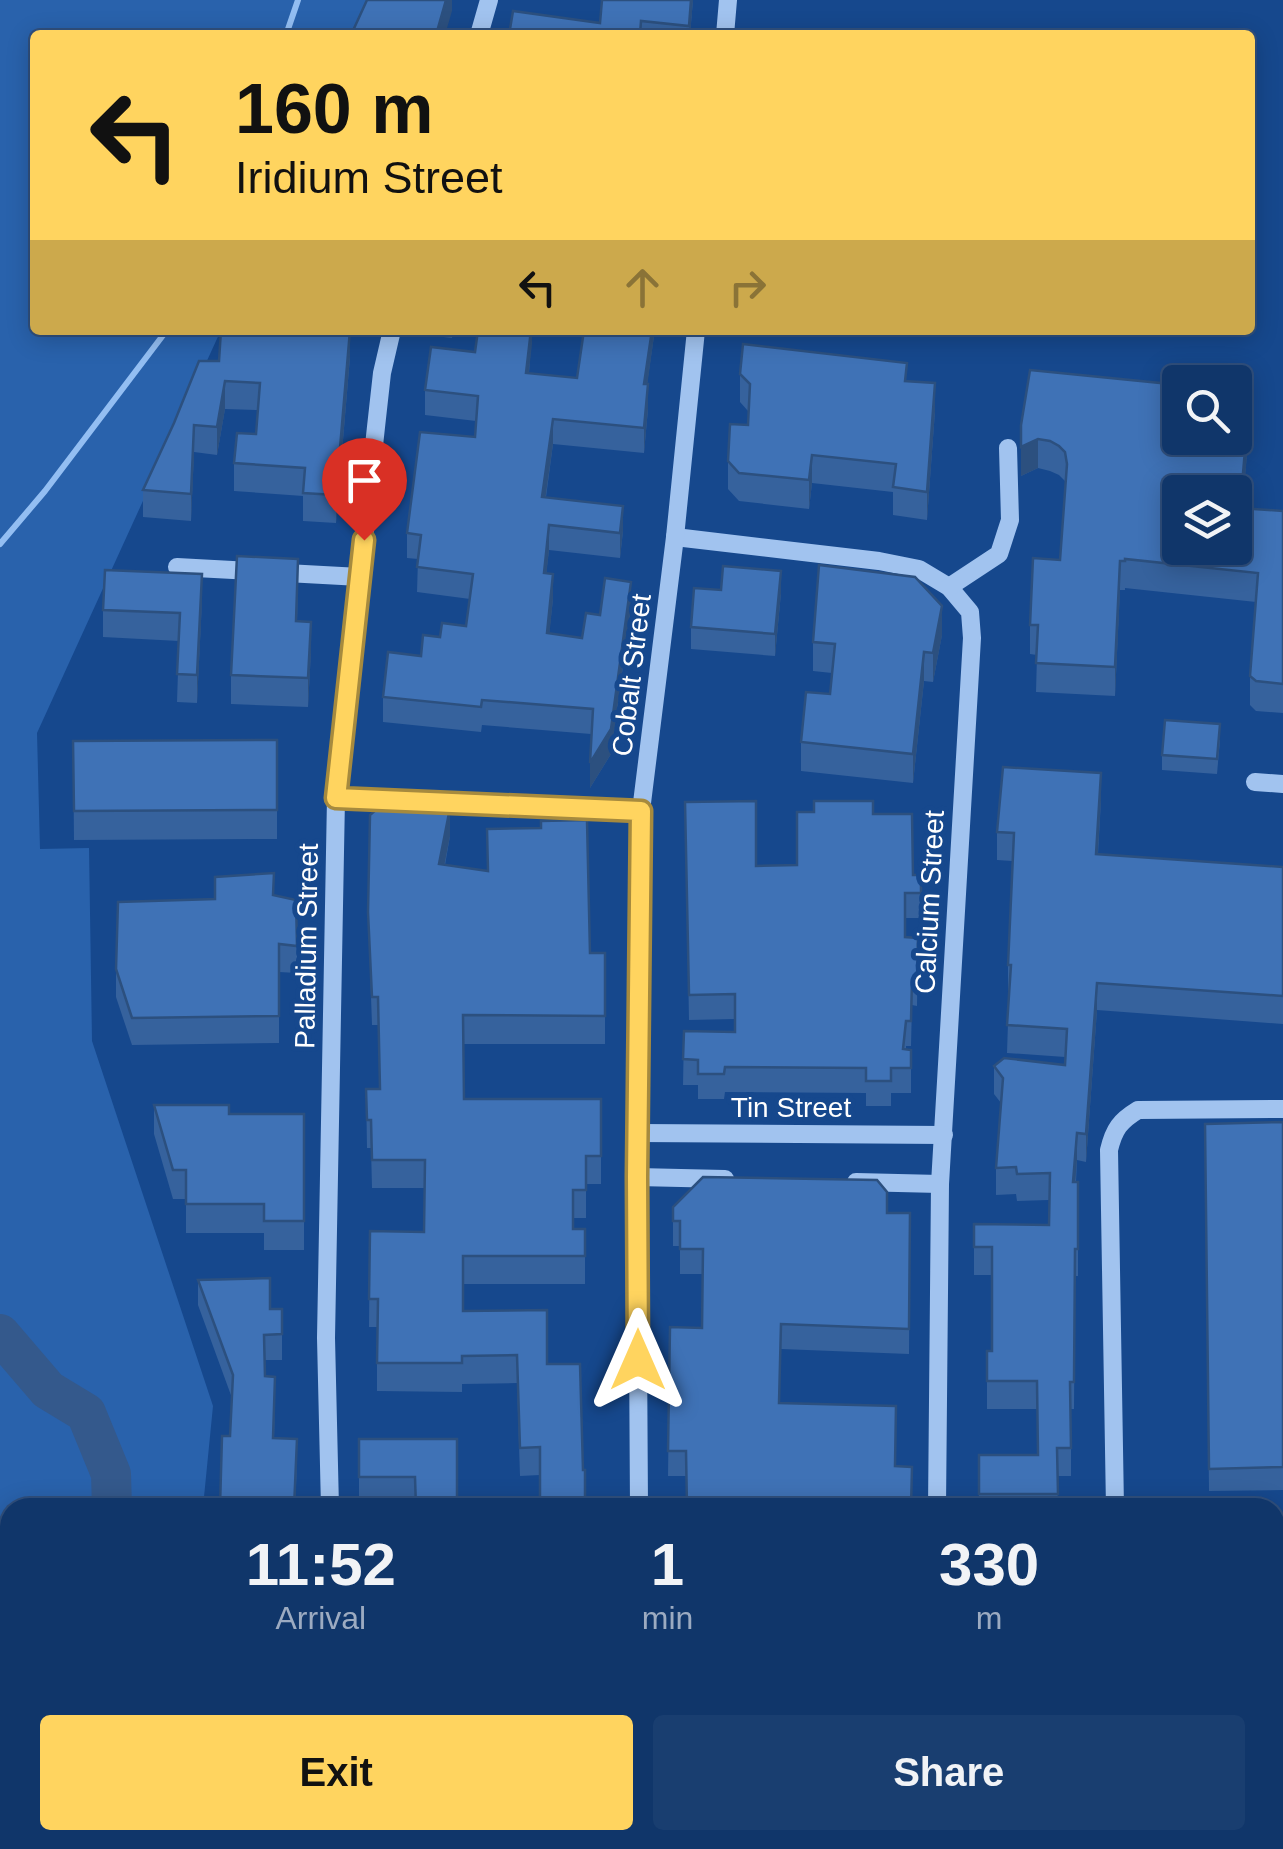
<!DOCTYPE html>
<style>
:root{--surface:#10366a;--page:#193e70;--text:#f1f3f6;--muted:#9cabc1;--line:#30507e;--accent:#ffd45f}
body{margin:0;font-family:Arial,sans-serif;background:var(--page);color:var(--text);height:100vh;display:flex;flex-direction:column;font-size:38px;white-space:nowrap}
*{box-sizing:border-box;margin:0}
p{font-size:32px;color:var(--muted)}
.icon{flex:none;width:55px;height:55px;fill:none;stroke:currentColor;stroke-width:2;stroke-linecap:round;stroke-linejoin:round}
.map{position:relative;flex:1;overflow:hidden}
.sheet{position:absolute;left:0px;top:1498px;width:1285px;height:352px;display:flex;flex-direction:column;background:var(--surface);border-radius:30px 30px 0 0;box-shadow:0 5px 25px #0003,0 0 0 2px var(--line)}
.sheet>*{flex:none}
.hud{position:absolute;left:30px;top:30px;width:1225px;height:305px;border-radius:10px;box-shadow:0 5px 25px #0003,0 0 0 2px var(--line);background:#ffd45f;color:#111;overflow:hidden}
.buttons{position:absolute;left:1162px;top:365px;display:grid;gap:20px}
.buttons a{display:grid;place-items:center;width:90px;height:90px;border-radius:10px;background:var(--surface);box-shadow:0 5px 25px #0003,0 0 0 2px var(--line);font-size:50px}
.pin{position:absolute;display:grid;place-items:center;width:85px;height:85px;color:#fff;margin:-102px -42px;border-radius:50% 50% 50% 0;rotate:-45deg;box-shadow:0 0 10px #0007}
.pin .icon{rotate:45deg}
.me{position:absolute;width:110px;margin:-55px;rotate:0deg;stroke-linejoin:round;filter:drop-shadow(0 0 8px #0008)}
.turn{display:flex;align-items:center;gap:35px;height:210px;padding:0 40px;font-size:45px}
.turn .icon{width:130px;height:130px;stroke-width:2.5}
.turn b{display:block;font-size:70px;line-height:85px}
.lanes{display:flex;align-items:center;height:95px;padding:0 40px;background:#0003;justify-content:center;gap:50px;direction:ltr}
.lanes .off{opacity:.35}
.eta{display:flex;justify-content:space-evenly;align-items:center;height:170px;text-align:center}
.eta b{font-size:60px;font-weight:800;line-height:70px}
.button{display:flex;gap:20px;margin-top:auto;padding:20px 40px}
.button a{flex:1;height:115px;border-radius:10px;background:var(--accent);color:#111;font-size:40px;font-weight:800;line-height:115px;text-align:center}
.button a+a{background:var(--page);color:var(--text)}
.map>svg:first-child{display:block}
.green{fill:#2962ac}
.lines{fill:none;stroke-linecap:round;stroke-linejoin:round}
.stream{stroke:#93bef2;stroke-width:6}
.river{stroke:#34598c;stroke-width:40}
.minor{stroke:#a1c3ef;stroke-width:18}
.wall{fill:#36629d}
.shaded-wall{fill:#2c507f}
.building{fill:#3f72b6;stroke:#2c507f;stroke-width:2.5;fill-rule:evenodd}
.route-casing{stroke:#a68a3e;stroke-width:25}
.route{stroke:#ffd45f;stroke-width:18}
.labels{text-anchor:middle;stroke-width:10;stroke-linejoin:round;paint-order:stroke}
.street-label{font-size:28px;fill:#fff;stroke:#16488d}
</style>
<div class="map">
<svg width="1283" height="1849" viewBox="0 0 1283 1849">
<rect width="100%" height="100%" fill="#16488d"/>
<!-- green -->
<polygon class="green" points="0,0 373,0 357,35 35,35 35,330 221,330 37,733 40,849 89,848 92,1041 213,1406 203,1507 10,1508 10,1840 144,1840 139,1849 0,1849"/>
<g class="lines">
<!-- stream -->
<g class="stream">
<polyline points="286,35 298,0"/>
<polyline points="0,544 45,491 167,330"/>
</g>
<!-- river -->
<g class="river">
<polyline points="0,1334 48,1390 86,1413 111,1474 112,1508"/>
<polyline points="0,1728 10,1718"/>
</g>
<!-- minor -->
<g class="minor">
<polyline points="479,35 489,0"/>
<polyline points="725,35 728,0"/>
<polyline points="675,537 879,561 919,569 949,587 970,612 972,638 940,1184 937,1508"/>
<polyline points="177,567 360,577"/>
<polyline points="949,587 999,554 1010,520 1008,448"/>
<polyline points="1255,782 1283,784"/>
<polyline points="336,798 641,811"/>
<polyline points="638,1133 944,1135"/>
<polyline points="637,1177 725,1179"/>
<polyline points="856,1182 940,1184"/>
<polyline points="330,1508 326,1338 336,798 376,427 382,373 392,330"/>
<polyline points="639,1508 637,1177 641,811 675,537 696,330"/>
<path d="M1115 1508 1109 1150C1114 1129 1120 1121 1138 1110L1283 1109"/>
<polyline points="1275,1577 1283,1576"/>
<polyline points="1275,1704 1283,1702"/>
<polyline points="675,1840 678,1849"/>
<polyline points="986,1840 989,1849"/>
<polyline points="1218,1840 1219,1849"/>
<polyline points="298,1849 305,1840"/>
<polyline points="845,1849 872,1840"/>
</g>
</g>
<!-- wall -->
<g class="wall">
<polygon points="602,0 693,0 690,35 509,35 600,23"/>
<polygon points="435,330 453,330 452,338 435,336"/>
<polygon points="532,330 529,373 577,378 584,330 660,330 660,337 654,336 647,384 648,409 644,453 553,444 546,497 623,531 620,558 549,550 546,574 553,599 549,634 582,638 600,615 631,607 611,754 590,788 591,734 482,725 481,732 383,722 383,697 440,637 466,626 470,599 417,592 418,559 407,558 407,533 475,437 476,421 425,415 425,390 475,352"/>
<polygon points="350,357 336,523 303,521 303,496 234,491 234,463 256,434 258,410 225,409 217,455 194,452 191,521 143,517 143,490 174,423 199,361"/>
<polygon points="740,374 907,381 935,411 927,520 893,515 893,492 812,483 809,509 739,501 728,489 728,461 748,425 748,411 740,402"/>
<polygon points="1250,421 1242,508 1283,511 1283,713 1256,711 1250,705 1250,676 1256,602 1125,588 1125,590 1120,590 1115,696 1036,692 1037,655 1030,654 1030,625 1060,560 1066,486 1065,481 1059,475 1050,471 1038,468 1021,476 1021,425"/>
<polygon points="298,588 297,621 311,651 308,707 231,704 231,675"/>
<polygon points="781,593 775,656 691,649 691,627"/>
<polygon points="202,601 197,703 177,702 179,641 103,637 103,610"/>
<polygon points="942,635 933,682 924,681 913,783 801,771 801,742 830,694 832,673 813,671 813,642"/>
<polygon points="277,740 277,839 74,840 73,741"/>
<polygon points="1220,740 1217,774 1162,770 1162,755"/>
<polygon points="1101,800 1098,854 1283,867 1283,1024 1097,1010 1086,1162 1077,1160 1076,1182 1078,1182 1078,1276 1075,1276 1074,1409 1071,1409 1071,1476 1057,1476 1058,1508 979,1508 979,1455 1038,1455 1037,1409 987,1409 987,1351 992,1351 992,1275 974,1275 974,1224 1049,1225 1049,1200 1017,1201 1016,1194 996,1195 996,1168 1001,1103 994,1094 994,1066 1065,1065 1065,1057 1007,1053 1009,992 1008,992 1008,965 1012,861 997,860 997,832"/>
<polygon points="685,802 756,866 797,865 873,814 913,875 921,875 921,918 905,918 905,937 918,938 917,1006 912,1005 911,1046 906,1046 906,1049 911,1050 911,1093 891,1093 891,1106 866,1106 866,1093 725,1092 724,1099 698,1099 698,1085 683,1085 684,1031 735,1032 735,1019 689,1020"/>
<polygon points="450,836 445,865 590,953 605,953 605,1044 463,1044 464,1099 601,1099 601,1184 586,1184 586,1218 573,1218 573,1229 585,1229 585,1284 463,1284 463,1311 547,1310 540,1475 520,1476 517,1383 462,1384 462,1392 377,1391 377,1327 369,1327 370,1231 424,1232 425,1188 372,1188 371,1148 367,1148 366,1089 380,1089 378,1025 372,1025 368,912"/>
<polygon points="274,896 297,946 297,973 279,972 279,1043 132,1045 116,997 116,969 215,899"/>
<polygon points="154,1105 229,1114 304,1114 304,1250 264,1250 264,1233 186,1233 186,1199 173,1199 154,1134"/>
<polygon points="1283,1122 1283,1490 1209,1491 1205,1124"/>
<polygon points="673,1207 910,1213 909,1354 781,1349 686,1476 668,1476 670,1327 702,1328 703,1274 680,1274 680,1246 673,1246"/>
<polygon points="198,1280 270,1309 282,1309 282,1360 265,1360 265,1376 275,1402 274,1438 297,1464 295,1508 220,1508 230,1436 232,1398 198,1305"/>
<polygon points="359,1439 457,1439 415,1505 359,1505"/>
<polygon points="1041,1840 1152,1840 1155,1849 1044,1849"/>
</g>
<!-- shaded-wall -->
<g class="shaded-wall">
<polygon points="446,0 452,0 452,11 445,35 436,35"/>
<polygon points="691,0 693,0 690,35 689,35"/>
<polygon points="350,330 350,357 336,523 336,495"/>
<polygon points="531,330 532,330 532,344 526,398 526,373"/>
<polygon points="652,330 654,330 654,336 644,409 644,384"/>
<polygon points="225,381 225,409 217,455 217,427"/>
<polygon points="935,383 935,411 927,520 927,492"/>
<polygon points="648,384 648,409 644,453 644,428"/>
<polygon points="1250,392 1250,421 1240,537 1240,508"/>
<polygon points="553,419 553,444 542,522 542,497"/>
<polygon points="194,425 194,452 191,521 191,494"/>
<polygon points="1038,439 1038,468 1021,476 1021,447"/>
<polygon points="812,455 812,483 809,509 809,480"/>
<polygon points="623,506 623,531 620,558 620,533"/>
<polygon points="549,525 549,550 544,598 544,573"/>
<polygon points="1120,561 1120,590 1115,696 1115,667"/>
<polygon points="781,571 781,593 775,656 775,634"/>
<polygon points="202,574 202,601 197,703 197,675"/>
<polygon points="553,574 553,599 547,658 547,633"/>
<polygon points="631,582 631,607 611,754 590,788 590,763"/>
<polygon points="942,606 942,635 933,682 933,653"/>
<polygon points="311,622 311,651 308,707 308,678"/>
<polygon points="924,652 924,681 913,783 913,754"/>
<polygon points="1101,773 1101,800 1096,881 1096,854"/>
<polygon points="450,808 450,836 439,892 439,864"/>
<polygon points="1097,983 1097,1010 1086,1162 1086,1134"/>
<polygon points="1077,1133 1077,1160 1073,1210 1073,1182"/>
<polygon points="612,1840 612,1849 576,1849"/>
</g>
<!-- building -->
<g class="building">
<polygon points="367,0 446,0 436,35 351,35"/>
<polygon points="602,0 691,0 689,26 641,21 640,35 509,35 513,11 600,23"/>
<polygon points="221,330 350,330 336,495 303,493 305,468 234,463 237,433 256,434 260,383 225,381 217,427 194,425 191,494 143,490 174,423 199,361 219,361"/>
<polygon points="478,330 531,330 526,373 577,378 584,330 652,330 644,384 648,384 644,428 553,419 542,497 623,506 620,533 549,525 544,573 553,574 547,633 582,638 586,613 600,615 605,578 631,582 611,729 590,763 593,709 482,700 481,707 383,697 388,652 421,656 423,635 440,637 442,623 466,626 473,574 417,567 421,535 407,533 420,432 475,437 478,396 425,390 431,347 475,352"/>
<polygon points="743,344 907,363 905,381 935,383 927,492 893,487 896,464 812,455 809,480 739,473 728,461 730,424 748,425 750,384 740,374"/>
<path d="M1030 370 1180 385V438H1235V390L1250 392 1240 508 1283 511V684L1256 681 1250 676 1258 573 1125 559V561H1120L1115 667 1036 663 1038 625H1030L1033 558 1060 560 1067 464 1065 452 1059 446 1050 441 1038 439 1021 447V425ZM1180 492H1235V548H1180Z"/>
<polygon points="237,556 298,559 296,621 311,622 308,678 231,675"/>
<polygon points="819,565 915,577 942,606 933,653 924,652 913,754 801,742 806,692 830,694 835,644 813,642"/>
<polygon points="723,566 781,571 775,634 691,627 694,588 721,590"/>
<polygon points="105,570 202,574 197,675 177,674 180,613 103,610"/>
<polygon points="1165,720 1220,724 1217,759 1162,755"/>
<polygon points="277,740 277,810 74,811 73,741"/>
<polygon points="1003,767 1101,773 1096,854 1283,867 1283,996 1097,983 1086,1134 1077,1133 1073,1182 1078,1182 1078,1249 1075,1249 1074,1382 1070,1382 1071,1448 1057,1448 1058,1494 979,1494 979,1455 1038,1455 1037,1381 987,1381 987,1351 992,1351 992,1247 974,1247 974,1224 1049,1225 1050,1173 1017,1174 1016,1167 996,1168 1003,1078 994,1066 1004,1058 1065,1065 1067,1029 1007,1025 1011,965 1008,965 1014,833 997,832"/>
<polygon points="386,801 450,808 439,864 488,871 487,829 541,828 541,821 587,820 590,953 605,953 605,1016 463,1015 464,1099 601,1099 601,1156 586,1156 586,1190 573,1190 573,1229 585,1229 585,1256 463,1256 463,1311 547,1310 547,1364 580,1364 583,1470 585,1470 585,1508 540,1508 540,1447 520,1448 517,1355 462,1356 462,1363 377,1363 378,1299 369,1299 370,1231 424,1232 425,1160 372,1160 371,1120 367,1120 366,1089 380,1089 378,997 372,997 368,912 370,815"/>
<polygon points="756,801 756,866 797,865 797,812 814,812 814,801 873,801 873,814 912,814 913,875 921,875 921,893 905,893 905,937 918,938 917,980 912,980 911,1021 906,1021 903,1049 911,1050 911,1068 891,1068 891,1081 866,1081 866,1068 725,1067 724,1074 698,1074 698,1060 683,1059 684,1031 735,1032 735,994 689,995 685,802"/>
<polygon points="274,873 273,895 296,900 297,946 279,944 279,1016 132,1018 116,969 118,902 215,899 215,877"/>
<polygon points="154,1105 229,1105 229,1114 304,1114 304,1221 264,1221 264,1204 186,1204 186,1170 173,1170"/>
<polygon points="1283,1122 1283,1467 1209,1469 1205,1124"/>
<polygon points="703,1177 877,1180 887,1192 887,1213 910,1213 909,1329 781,1324 779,1403 896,1406 895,1466 912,1467 911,1508 687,1508 686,1451 668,1451 670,1327 702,1328 703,1249 680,1249 680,1221 673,1221 673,1207"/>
<polygon points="270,1278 270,1309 282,1309 282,1334 264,1335 265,1376 275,1377 273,1438 297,1439 294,1508 220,1507 222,1436 230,1436 233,1375 198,1280"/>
<polygon points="359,1439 457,1439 457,1508 416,1508 415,1477 359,1477"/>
<polygon points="368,1840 612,1840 576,1849 368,1849"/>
<polygon points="919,1840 980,1840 983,1849 892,1849"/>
<polygon points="1050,1840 1152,1840 1155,1849 1053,1849"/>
</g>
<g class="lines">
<defs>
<polyline id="route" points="364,540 336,798 641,811 637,1177 638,1360"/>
</defs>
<!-- route casing -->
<use href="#route" class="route-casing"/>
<!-- route -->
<use href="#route" class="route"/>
</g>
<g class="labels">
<!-- street labels -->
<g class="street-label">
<text transform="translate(631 675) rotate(-83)" y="10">Cobalt Street</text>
<text transform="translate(929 902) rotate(-87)" y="10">Calcium Street</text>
<text transform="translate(306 946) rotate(-89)" y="10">Palladium Street</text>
<text x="791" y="1117">Tin Street</text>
</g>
</g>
</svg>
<div class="buttons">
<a><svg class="icon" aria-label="search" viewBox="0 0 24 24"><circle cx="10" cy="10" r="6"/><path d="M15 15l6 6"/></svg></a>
<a><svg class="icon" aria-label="layers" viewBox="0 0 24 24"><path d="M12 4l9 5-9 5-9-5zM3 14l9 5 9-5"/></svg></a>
</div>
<div class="pin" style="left:364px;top:540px;background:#d93025"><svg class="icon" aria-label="arrive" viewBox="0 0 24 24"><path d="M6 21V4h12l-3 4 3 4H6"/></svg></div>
<svg class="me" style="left:638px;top:1360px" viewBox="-20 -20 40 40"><path d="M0-17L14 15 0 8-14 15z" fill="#ffd45f" stroke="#fff" stroke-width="4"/></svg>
<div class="hud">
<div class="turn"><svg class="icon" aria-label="left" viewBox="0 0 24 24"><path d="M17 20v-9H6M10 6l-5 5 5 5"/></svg><div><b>160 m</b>Iridium Street</div></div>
<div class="lanes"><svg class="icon" aria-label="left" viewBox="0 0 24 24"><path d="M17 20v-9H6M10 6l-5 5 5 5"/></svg><svg class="icon off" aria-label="ahead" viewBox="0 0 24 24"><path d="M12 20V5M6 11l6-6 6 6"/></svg><svg class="icon off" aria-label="right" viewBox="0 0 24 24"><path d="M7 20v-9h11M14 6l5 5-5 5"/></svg></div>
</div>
<section class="sheet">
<div class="eta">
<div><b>11:52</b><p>Arrival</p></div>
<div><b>1</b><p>min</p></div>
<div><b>330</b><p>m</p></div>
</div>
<div class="button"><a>Exit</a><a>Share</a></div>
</section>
</div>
